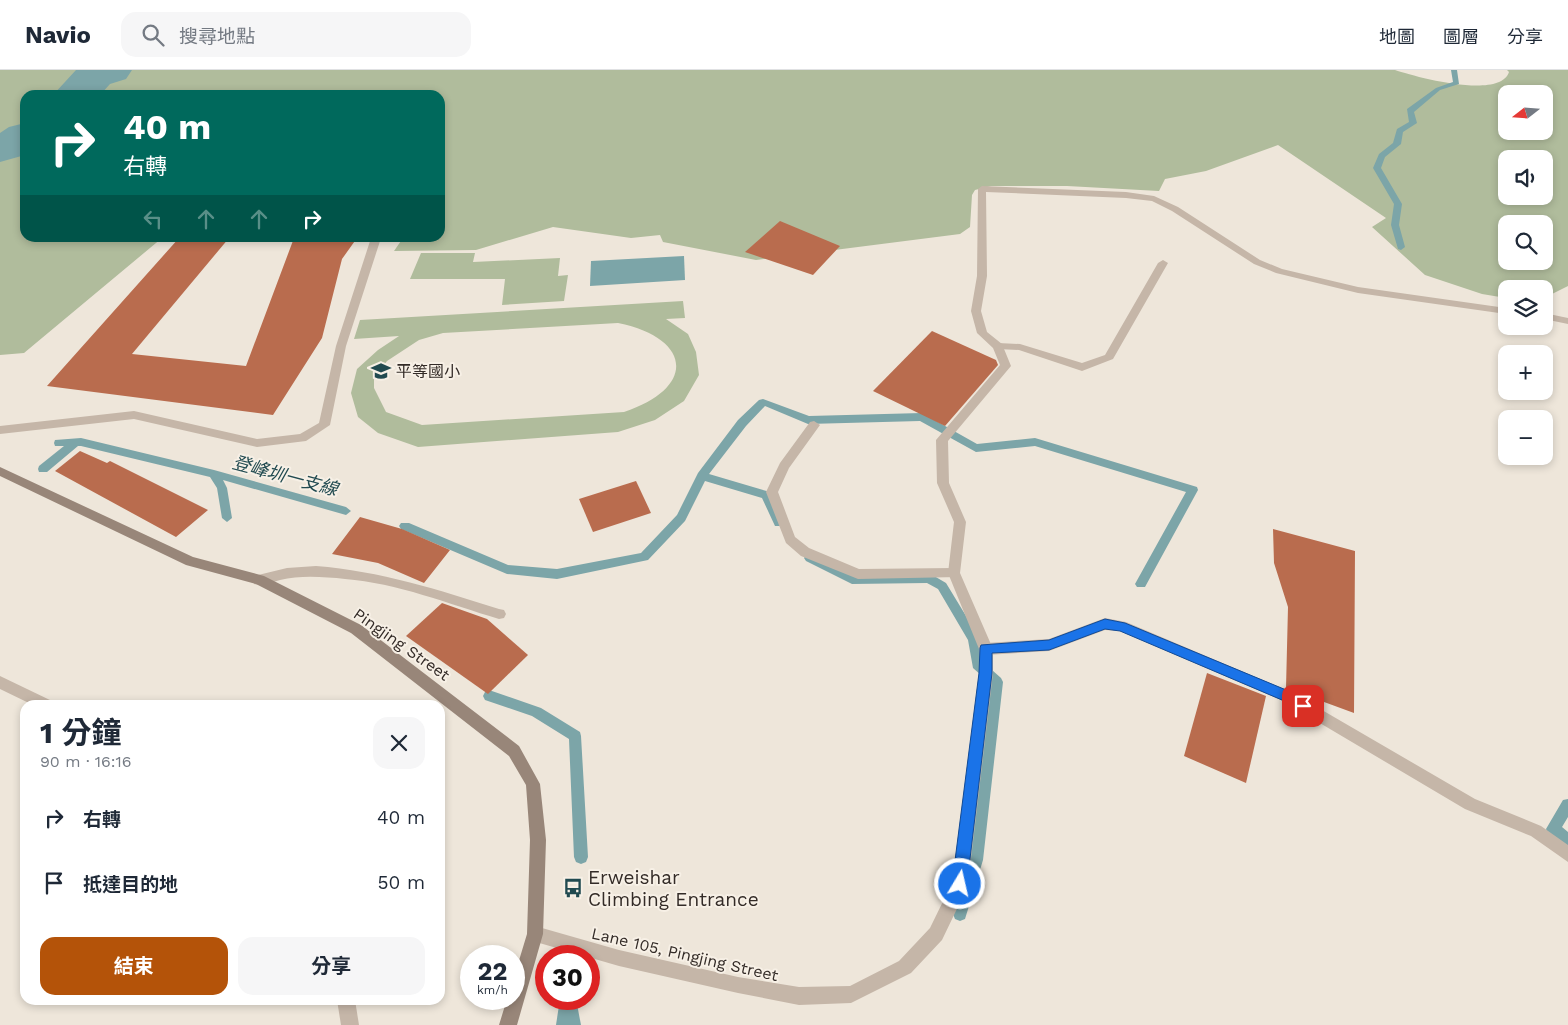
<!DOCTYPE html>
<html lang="zh-TW">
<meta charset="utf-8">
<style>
:root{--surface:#fff;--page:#f6f6f7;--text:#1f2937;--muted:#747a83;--line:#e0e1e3;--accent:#b45309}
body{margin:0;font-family:"Work Sans","Noto Sans TC",sans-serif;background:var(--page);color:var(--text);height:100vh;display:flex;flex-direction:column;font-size:19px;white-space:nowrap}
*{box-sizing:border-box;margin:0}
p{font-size:16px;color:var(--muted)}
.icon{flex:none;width:28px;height:28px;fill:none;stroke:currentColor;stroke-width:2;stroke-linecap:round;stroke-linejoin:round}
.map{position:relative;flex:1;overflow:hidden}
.side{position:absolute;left:20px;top:630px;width:425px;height:305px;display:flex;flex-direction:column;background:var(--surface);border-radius:15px;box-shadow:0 2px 8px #0003}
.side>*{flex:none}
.hud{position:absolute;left:20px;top:20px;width:425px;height:152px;border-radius:15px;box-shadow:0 2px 8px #0003;background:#00695c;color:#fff;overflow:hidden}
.needle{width:32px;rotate:253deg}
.buttons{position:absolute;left:1498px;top:15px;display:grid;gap:10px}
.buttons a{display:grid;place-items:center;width:55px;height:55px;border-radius:10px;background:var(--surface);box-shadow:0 2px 8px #0003;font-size:25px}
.speed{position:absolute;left:460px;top:875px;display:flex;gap:10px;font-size:25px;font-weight:700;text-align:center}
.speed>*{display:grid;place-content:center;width:65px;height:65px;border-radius:50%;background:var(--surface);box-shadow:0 2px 8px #0003;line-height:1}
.speed small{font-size:12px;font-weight:400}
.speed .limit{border:8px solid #d22;background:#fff;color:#111}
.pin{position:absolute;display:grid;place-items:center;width:42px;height:42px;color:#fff;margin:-21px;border-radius:10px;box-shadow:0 2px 8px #0006}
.me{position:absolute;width:55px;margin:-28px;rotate:9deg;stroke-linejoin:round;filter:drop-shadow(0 0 4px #0008)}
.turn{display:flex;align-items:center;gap:18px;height:105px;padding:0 20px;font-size:22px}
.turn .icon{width:65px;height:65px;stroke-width:2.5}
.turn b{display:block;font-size:35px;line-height:42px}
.lanes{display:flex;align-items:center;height:48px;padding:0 20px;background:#0003;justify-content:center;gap:25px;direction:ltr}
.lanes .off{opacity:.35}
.round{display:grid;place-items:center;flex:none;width:52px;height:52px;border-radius:15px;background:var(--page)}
.overview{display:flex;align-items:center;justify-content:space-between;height:85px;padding:0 20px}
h1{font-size:30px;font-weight:700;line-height:38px}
.primary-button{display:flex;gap:10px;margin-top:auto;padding:10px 20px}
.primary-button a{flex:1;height:58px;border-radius:15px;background:var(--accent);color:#fff;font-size:20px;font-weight:700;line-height:58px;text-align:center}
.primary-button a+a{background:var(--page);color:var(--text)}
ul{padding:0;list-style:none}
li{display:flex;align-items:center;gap:15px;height:65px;padding:0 20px}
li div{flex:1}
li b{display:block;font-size:19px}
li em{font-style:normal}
header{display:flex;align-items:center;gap:30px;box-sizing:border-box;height:70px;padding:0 25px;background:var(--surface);border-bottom:1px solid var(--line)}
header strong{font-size:24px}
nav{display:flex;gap:28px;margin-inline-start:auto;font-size:18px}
.search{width:350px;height:45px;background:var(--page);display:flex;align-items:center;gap:12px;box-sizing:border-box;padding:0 18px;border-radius:15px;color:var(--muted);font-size:19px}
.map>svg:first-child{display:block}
.green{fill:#b0bc9c;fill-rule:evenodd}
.water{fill:#7ca5a8}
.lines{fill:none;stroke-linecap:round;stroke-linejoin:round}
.stream{fill:#7ca5a8;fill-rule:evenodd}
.river{fill:#7ca5a8;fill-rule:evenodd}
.building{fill:#b96c4e}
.lane{fill:#c5b6a8;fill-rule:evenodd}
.street{fill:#c5b6a8;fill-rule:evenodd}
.secondary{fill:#988679;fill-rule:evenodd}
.route{fill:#1a73e8;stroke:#114b97}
.labels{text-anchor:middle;stroke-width:4;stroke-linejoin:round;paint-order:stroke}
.poi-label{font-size:16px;fill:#332b27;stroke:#f7f0e6;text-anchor:start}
.street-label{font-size:16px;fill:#332b27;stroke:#f7f0e6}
.water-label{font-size:18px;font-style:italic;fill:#214a50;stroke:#f7f0e6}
.near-poi-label{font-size:19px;fill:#332b27;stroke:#f7f0e6;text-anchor:start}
</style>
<header>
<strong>Navio</strong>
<div class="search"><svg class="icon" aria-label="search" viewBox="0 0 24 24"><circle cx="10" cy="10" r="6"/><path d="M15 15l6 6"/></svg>搜尋地點</div>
<nav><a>地圖</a><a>圖層</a><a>分享</a></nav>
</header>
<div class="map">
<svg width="1568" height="955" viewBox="0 0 1568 955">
<rect width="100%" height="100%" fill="#eee6da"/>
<!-- green -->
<g class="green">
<path d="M0 0H1395C1416 7 1500 30 1509 2L1507 0H1568V216L1544 228V219H1506V228L1482 224 1425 205 1372 157 1386 148 1278 75 1206 101 1165 109 1159 121 1067 116H991L975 120 972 125 970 157 960 164 756 190 663 172 660 165 631 168 553 157 476 180 394 181 403 168H440V25H25V168H162L24 283 0 285ZM1506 24H1544V61H1506ZM1506 89H1544V126H1506ZM1506 154H1544V191H1506Z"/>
<polygon points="421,183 475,183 473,192 560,188 558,206 568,205 564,231 502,235 505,209 410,209"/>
<path d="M683 231 685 248 666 249 688 264 696 282 699 305 684 331 655 350 618 362 418 377 378 363 358 347 351 323 357 299 378 280 399 266 354 269 360 250ZM618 253C692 268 697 318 624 342L422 355 386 342 374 318V308L387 291 419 270 443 263Z"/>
</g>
<!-- water -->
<polygon class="water" points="684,186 685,210 590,216 591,191"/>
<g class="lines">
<!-- stream -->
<g class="stream">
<polygon points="1451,0 1457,0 1459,14 1440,20 1414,42 1417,53 1403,62 1401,74 1385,87 1381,98 1402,134 1399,155 1405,177 1401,180 1398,179 1391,155 1394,134 1373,98 1379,84 1393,73 1397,59 1409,52 1407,39 1436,18 1453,12"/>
<polygon points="763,329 809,346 922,343 977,374 1035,368 1197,417 1198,420 1145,517 1137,517 1135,514 1186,422 1035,376 976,382 920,351 808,354 765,336 746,356 709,404 770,422 785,453 783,456 775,456 762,428 705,411 685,451 648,490 557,509 507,504 401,459 399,456 401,453 409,453 508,495 557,499 641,483 677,445 698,403 738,350 759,330"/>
<polygon points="81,368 214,400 346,437 351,441 346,445 223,410 227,418 232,448 227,452 222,448 217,418 210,407 81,376 78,376 47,402 39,402 38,399 39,396 64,376 55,376 54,373 55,370"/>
<polygon points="810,483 853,504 929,503 946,513 980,569 983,592 1001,608 1003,612 983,790 965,849 960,851 955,849 953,844 969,790 991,614 973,598 968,570 938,519 927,513 852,514 806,491 804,488 806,485"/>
<polygon points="489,620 541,638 580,662 581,666 588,787 586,792 581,794 576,792 574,787 569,669 532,646 485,630 483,626 485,622"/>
<polygon points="1568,729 1568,747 1562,757 1568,762 1568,777 1548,764 1546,759 1563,730"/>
<polygon points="560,929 576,929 581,955 556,955"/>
</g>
<!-- river -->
<g class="river">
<polygon points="76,0 132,0 126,9 110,14 100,25 53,25"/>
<polygon points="25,53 25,85 0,92 0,63 9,57"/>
</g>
</g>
<!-- building -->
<g class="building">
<polygon points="780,151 840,176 813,205 745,182"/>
<polygon points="179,168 229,168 132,284 246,296 294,168 357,168 342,189 322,268 273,345 47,316"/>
<polygon points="932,261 996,290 998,295 945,356 873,321"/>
<polygon points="80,381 107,393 110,391 208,440 176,467 55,401"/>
<polygon points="636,411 651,443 593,462 579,429"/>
<polygon points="360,447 402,459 450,480 424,513 378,493 332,484"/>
<polygon points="1273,459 1355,481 1354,643 1286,618 1288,537 1274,493"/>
<polygon points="442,533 487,549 528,585 488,624 406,566"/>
<polygon points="1207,603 1266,626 1246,713 1184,686"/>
</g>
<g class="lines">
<!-- lane -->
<g class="lane">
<polygon points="371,168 381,168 346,276 330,355 306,371 257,377 134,349 0,364 0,356 134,341 257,369 300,364 319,353 336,276"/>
<polygon points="1163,190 1168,193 1113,289 1082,301 1019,280 998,279 993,276 998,273 1020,274 1082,293 1105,285 1158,193"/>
<polygon points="814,351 820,355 789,398 778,422 795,467 809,478 859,499 954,498 959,499 960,503 959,507 858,509 801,486 786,473 766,422 780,393 810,352"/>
<path d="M316 496C380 501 439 520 499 539L504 540 506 544 504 548 499 549C449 534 397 513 345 509 324 507 301 505 280 510 272 512 262 516 254 514L253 510 254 506 287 498Z"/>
<polygon points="1105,548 1126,552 1291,622 1475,729 1541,756 1568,775 1568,792 1531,766 1465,739 1281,630 1120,561 1105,560 1049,581 986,585 981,583 979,579 981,575 986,573 1049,569"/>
</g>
<!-- street -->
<g class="street">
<polygon points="982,116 1126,122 1154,126 1178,137 1260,190 1282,199 1358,217 1506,238 1506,244 1358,223 1276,203 1254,194 1172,141 1152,131 1126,128 986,122 987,206 981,241 987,262 1002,274 1011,296 948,371 949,413 966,452 960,503 993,579 993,603 968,814 966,820 942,870 911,903 851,933 799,935 738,923 619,896 529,870 527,864 529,858 535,856 619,880 738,907 799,917 850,916 899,891 930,858 952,813 979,603 979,579 948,503 954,452 937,413 936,370 1000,295 993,278 977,263 971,241 977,206 978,119"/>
<polygon points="1544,243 1568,248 1568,254 1544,249"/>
<polygon points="0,606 52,631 54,635 33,635 0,619"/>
<polygon points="337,930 355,930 359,955 341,955"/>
</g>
<!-- secondary -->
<polygon class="secondary" points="0,397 193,487 264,506 361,555 519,676 540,714 546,770 543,864 517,955 499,955 507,929 514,929 514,907 527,864 530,770 526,715 509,686 351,563 256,514 186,495 0,406"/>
</g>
<!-- route -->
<polygon class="route" points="1105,549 1125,553 1291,622 1307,632 1309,636 1307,640 1303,642 1282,630 1120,561 1105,559 1049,580 992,583 992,603 967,814 965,819 960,821 955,819 952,814 979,603 980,578 981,575 1049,570"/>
<!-- icons -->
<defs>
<symbol id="school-bare" viewBox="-9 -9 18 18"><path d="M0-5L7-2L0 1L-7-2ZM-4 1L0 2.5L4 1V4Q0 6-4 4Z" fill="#214a50" stroke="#f7f0e6" stroke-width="2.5" paint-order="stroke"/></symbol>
<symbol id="bus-bare" viewBox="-9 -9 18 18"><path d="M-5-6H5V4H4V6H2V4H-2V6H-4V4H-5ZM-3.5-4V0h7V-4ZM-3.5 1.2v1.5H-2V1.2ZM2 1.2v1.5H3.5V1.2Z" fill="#214a50" stroke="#f7f0e6" stroke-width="2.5" paint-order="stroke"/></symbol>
</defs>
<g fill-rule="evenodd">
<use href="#school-bare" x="367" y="287" width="28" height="28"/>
<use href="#bus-bare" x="559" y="804" width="28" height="28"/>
</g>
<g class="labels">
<!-- poi labels -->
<g class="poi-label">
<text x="396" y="307">平等國小</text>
</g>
<!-- street labels -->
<g class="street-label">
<text transform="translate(402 574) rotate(35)" y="6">Pingjing Street</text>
<text transform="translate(685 884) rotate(13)" y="6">Lane 105, Pingjing Street</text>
</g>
<!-- water labels -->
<g class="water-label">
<text transform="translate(285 406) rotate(15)" y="6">登峰圳一支線</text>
</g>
<!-- near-poi labels -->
<g class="near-poi-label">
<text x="588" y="814">Erweishar<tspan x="588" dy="22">Climbing Entrance</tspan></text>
</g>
</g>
</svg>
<div class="buttons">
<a><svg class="needle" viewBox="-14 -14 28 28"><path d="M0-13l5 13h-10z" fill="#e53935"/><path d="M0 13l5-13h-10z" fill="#747a83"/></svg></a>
<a><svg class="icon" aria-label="sound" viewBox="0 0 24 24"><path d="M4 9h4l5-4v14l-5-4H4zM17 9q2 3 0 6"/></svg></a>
<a><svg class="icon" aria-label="search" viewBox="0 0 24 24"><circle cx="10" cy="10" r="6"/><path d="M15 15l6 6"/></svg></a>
<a><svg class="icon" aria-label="layers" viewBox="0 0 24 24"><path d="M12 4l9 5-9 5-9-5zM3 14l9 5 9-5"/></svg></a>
<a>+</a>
<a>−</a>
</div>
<div class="speed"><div>22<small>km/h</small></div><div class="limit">30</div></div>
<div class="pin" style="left:1303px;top:636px;background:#d93025"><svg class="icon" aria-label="arrive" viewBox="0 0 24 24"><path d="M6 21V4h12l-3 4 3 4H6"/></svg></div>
<svg class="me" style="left:960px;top:814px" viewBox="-20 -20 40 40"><circle r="17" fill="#1a73e8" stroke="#fff" stroke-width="3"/><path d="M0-11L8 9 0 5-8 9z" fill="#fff"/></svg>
<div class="hud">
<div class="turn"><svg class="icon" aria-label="right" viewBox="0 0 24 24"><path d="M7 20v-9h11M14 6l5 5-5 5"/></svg><div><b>40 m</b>右轉</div></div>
<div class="lanes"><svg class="icon off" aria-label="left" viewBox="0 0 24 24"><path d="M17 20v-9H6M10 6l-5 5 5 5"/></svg><svg class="icon off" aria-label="ahead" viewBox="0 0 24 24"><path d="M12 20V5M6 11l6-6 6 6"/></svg><svg class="icon off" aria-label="ahead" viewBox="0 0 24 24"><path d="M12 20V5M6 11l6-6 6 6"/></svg><svg class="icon" aria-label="right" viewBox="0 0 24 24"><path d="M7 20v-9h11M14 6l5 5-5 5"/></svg></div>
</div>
<section class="side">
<div class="overview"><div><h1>1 分鐘</h1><p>90 m · 16:16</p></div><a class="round"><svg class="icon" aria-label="close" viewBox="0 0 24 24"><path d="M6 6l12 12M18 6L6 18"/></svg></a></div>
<ul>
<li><svg class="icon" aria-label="right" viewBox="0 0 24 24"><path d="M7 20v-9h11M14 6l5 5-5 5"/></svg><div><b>右轉</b></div><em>40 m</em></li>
<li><svg class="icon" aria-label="arrive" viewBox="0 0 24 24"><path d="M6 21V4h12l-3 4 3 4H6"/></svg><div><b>抵達目的地</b></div><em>50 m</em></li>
</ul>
<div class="primary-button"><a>結束</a><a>分享</a></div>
</section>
</div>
